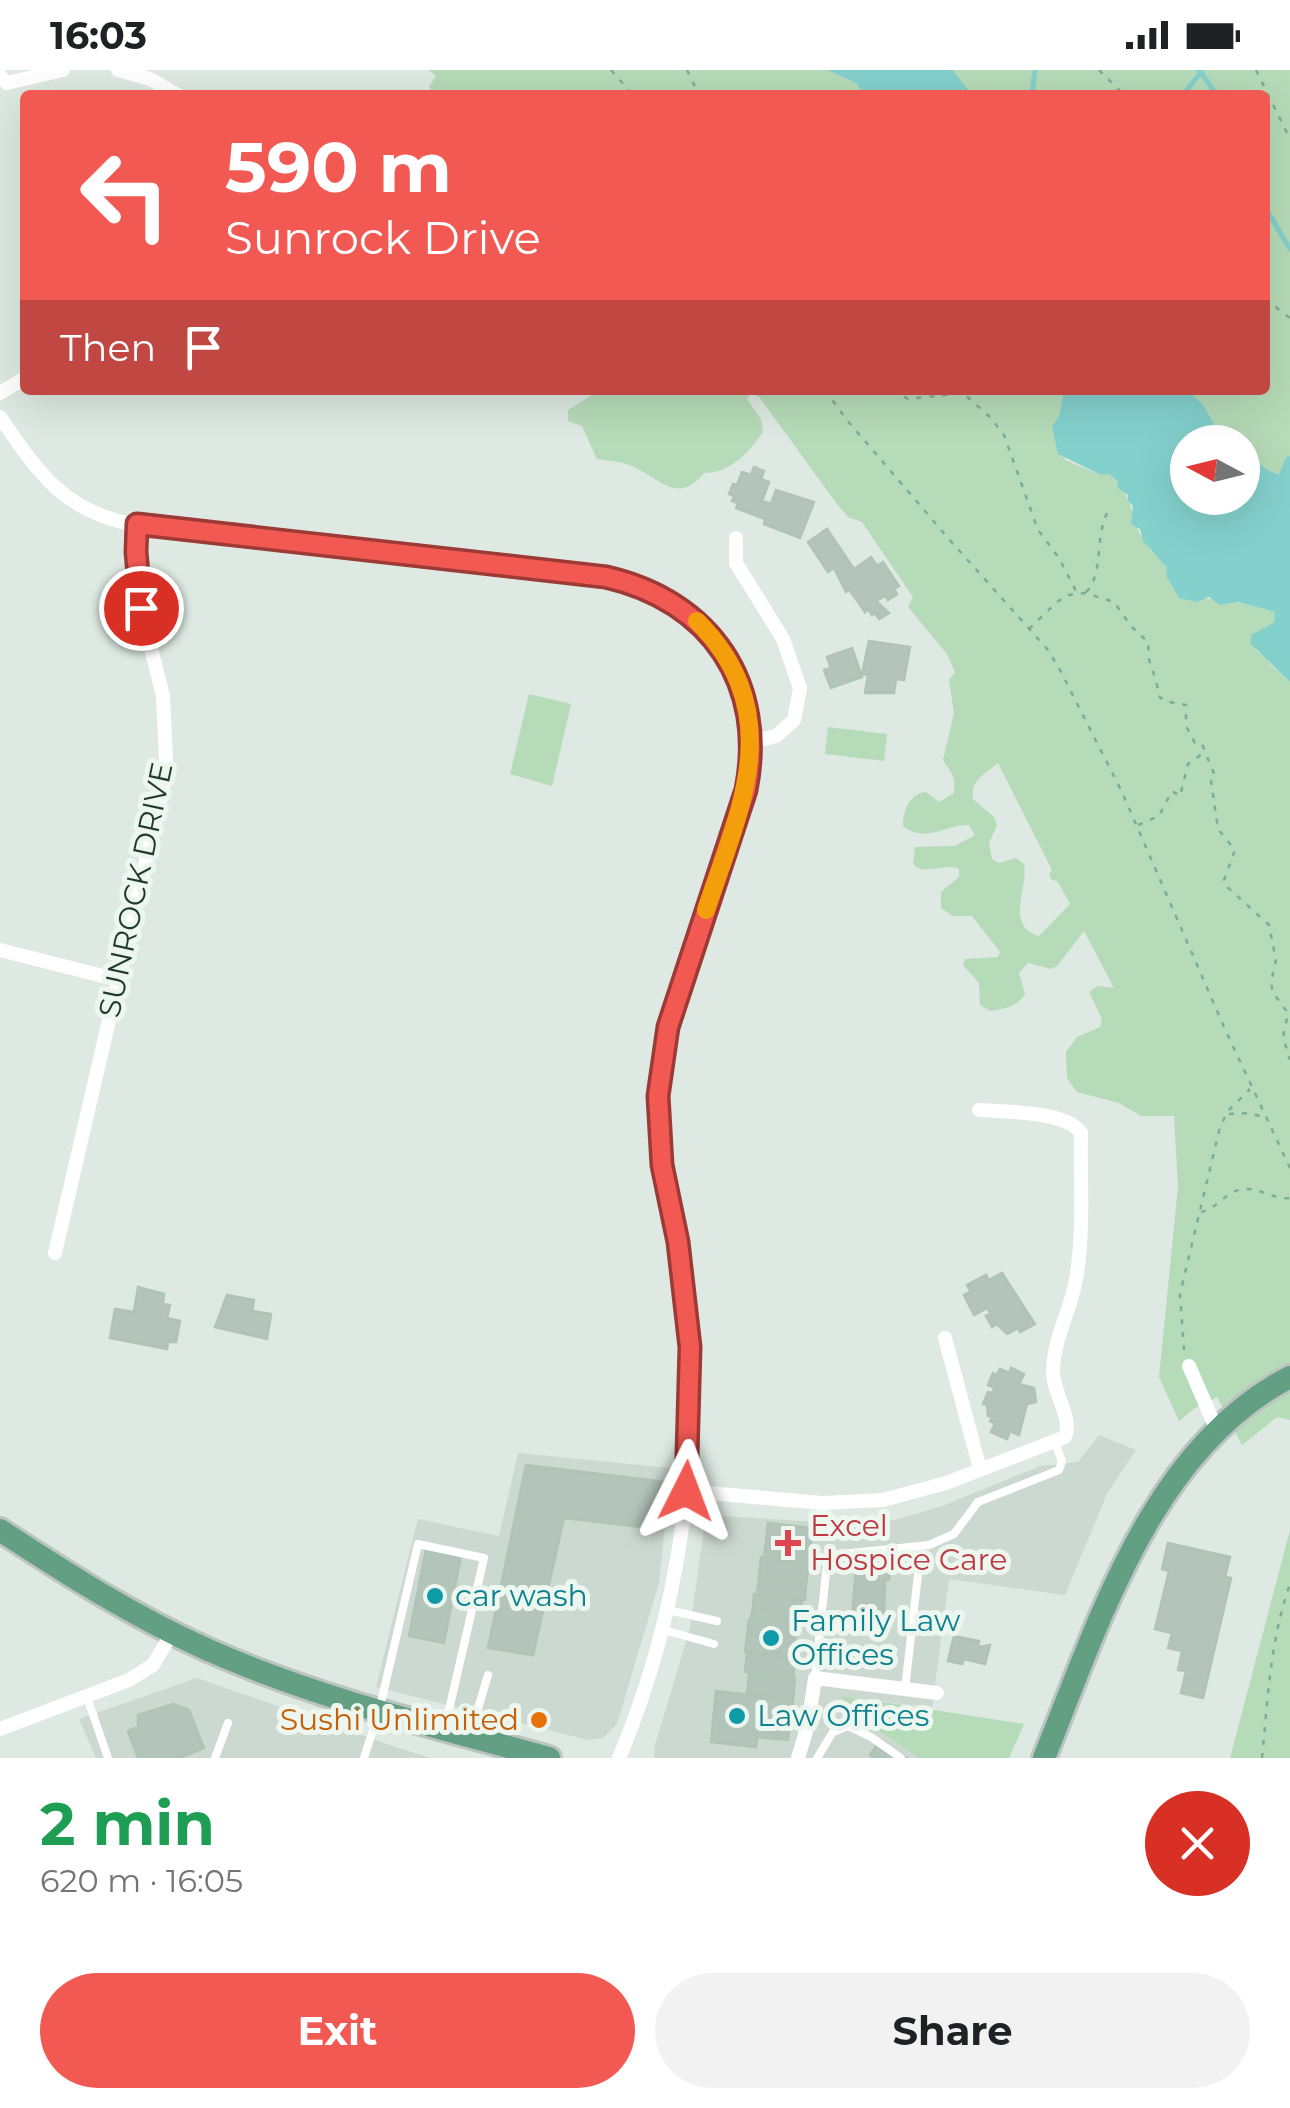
<!DOCTYPE html>
<meta charset="utf-8">
<style>
:root{--surface:#fff;--page:#f2f2f2;--text:#202124;--muted:#757577;--accent:#f25953}
body{margin:0;font-family:Montserrat,sans-serif;background:var(--page);color:var(--text);height:100vh;display:flex;flex-direction:column;font-size:38px;white-space:nowrap}
*{box-sizing:border-box;margin:0}
p{font-size:32px;color:var(--muted)}
.icon{flex:none;width:55px;height:55px;fill:none;stroke:currentColor;stroke-width:2;stroke-linecap:round;stroke-linejoin:round}
.map{position:relative;height:1688px;overflow:hidden}
.panel{display:flex;flex-direction:column;background:var(--surface);flex:1}
.panel>*{flex:none}
.banner{position:absolute;left:20px;top:20px;width:1250px;height:305px;border-radius:10px;box-shadow:0 10px 40px #0002;background:#f25953;color:#fff;overflow:hidden}
.needle{width:65px;rotate:277deg}
.controls{position:absolute;left:1170px;top:355px;display:grid;gap:20px}
.controls a{display:grid;place-items:center;width:90px;height:90px;border-radius:50%;background:var(--surface);box-shadow:0 10px 40px #0002;font-size:50px}
.pin{position:absolute;display:grid;place-items:center;width:85px;height:85px;color:#fff;margin:-42px;border:5px solid #fff;border-radius:50%;box-shadow:0 2px 10px #0007}
.me{position:absolute;width:110px;margin:-55px;rotate:3deg;stroke-linejoin:round;filter:drop-shadow(0 0 8px #0008)}
.turn{display:flex;align-items:center;gap:35px;height:210px;padding:0 40px;font-size:45px}
.turn .icon{width:130px;height:130px;stroke-width:2.5}
.turn b{display:block;font-size:70px;line-height:85px}
.then{display:flex;align-items:center;height:95px;padding:0 40px;background:#0003;gap:20px;font-size:38px}
.round{display:grid;place-items:center;flex:none;width:105px;height:105px;border-radius:52px;background:var(--page)}
.head{display:flex;align-items:center;justify-content:space-between;height:170px;padding:0 40px}
h1{font-size:60px;font-weight:700;line-height:75px;color:#1e9e55}
.action{display:flex;gap:20px;margin-top:auto;padding:20px 40px}
.action a{flex:1;height:115px;border-radius:60px;background:var(--accent);color:#fff;font-size:40px;font-weight:700;line-height:115px;text-align:center}
.action a+a{background:var(--page);color:var(--text)}
.status{display:flex;justify-content:space-between;align-items:center;height:70px;padding:0 50px;background:var(--surface);direction:ltr}
.status svg{height:28px;fill:currentColor}
.map>svg:first-child{display:block}
.built{fill:#ccd9d0}
.green{fill:#b6dbb8;fill-rule:evenodd}
.water{fill:#84d0cc}
.lines{fill:none;stroke-linecap:round;stroke-linejoin:round}
.stream{stroke:#84d0cc;stroke-width:5}
.building{fill:#b3c4ba;stroke:#b0c3b7;stroke-width:2.5}
.primary-casing{stroke:#bcc4c0;stroke-width:28}
.path{stroke:#7ead94;stroke-width:2.5;stroke-dasharray:5 8;stroke-linecap:butt}
.lane{stroke:#fff;stroke-width:8}
.street{stroke:#fff;stroke-width:14}
.primary{stroke:#629f83;stroke-width:22}
.route-casing{stroke:#9d3a36;stroke-width:25}
.route{stroke:#f25953;stroke-width:18}
.slow{stroke:#f59e0b;stroke-width:18}
.health-dot{fill:#e0444e;stroke:#eef6f0;stroke-width:4}
.culture-dot{fill:#0f9aa8;stroke:#eef6f0;stroke-width:4}
.food-dot{fill:#e8710a;stroke:#eef6f0;stroke-width:4}
.labels{text-anchor:middle;stroke-width:10;stroke-linejoin:round;paint-order:stroke}
.street-label{font-size:30px;fill:#1f392c;stroke:#eef6f0}
.health-label{font-size:30px;fill:#be3a42;stroke:#eef6f0;text-anchor:start}
.culture-label{font-size:30px;fill:#0d838f;stroke:#eef6f0;text-anchor:start}
.food-label{font-size:30px;fill:#c56008;stroke:#eef6f0;text-anchor:end}
</style>
<div class="status"><b>16:03</b><svg viewBox="0 0 49 12"><path d="M0 12V9h3v3zM5 12V6h3v6zM10 12V3h3v9zM15 12V0h3v12zM26 1h20v11H26zM47 4h2v5h-2z"/></svg></div>
<div class="map">
<svg width="1290" height="1688" viewBox="0 0 1290 1688">
<rect width="100%" height="100%" fill="#dde9e2"/>
<!-- built -->
<g class="built">
<polygon points="1099,1365 1136,1380 1107,1424 1065,1525 949,1509 932,1638 844,1626 843,1637 919,1688 654,1688 655,1675 690,1558 706,1445 834,1453 870,1454 899,1449 945,1435 1040,1396 1078,1392"/>
<polygon points="518,1383 671,1398 659,1513 617,1654 603,1668 588,1670 376,1617 418,1449 499,1466"/>
<polygon points="197,1608 396,1677 431,1688 96,1688 79,1649"/>
</g>
<!-- green -->
<g class="green">
<polygon points="429,0 827,0 856,13 865,25 434,25 429,17 436,6"/>
<path d="M953 0H1290V386L1286 387 1279 404C1264 402 1257 388 1243 383L1242 372H1224L1204 336 1188 320H1265V25H972Z"/>
<path d="M600 320H1064L1059 346 1065 390 1101 405 1109 404C1138 431 1128 448 1146 474 1151 483 1161 489 1167 498L1166 506 1179 528C1201 528 1222 529 1244 534 1255 536 1264 540 1276 542L1274 552 1251 565 1257 582 1266 586 1269 593 1290 612V1350L1277 1347 1242 1375 1217 1327 1195 1338 1179 1351 1159 1307 1178 1116 1174 1046H1141L1119 1033 1077 1022 1067 1008 1066 982 1077 967 1100 957 1102 949 1089 922 1098 916 1114 918 1084 861 1057 896 1051 899 1028 893 1019 903 1025 924C1018 936 1002 940 990 941L980 935 979 913 963 895 965 889 998 887 1000 882 972 846H953L941 838V822L959 807V799C943 792 926 807 913 794L915 777 955 776 975 765 969 755C946 754 926 774 903 756 903 742 909 723 926 722L939 732 954 723C956 705 951 703 943 690L954 643 949 610 955 602 947 584 908 537 913 527 862 452 848 447 837 434 760 328 751 323 747 329 761 349 763 362C749 382 731 403 704 403 676 437 659 406 629 395 620 391 608 391 597 389L582 356 568 351V340ZM998 693 1052 800 1049 804 1051 809 1058 812 1070 834 1039 866C1004 856 1029 817 1024 794L1016 788 999 793 992 789 989 773 997 755 994 747 973 729C970 710 985 704 998 693Z"/>
<polygon points="529,624 571,634 552,716 510,704"/>
<polygon points="828,657 887,664 884,691 825,684"/>
<polygon points="1290,1460 1290,1688 1230,1688"/>
<polygon points="844,1626 1024,1654 1009,1688 919,1688 842,1636"/>
</g>
<!-- water -->
<g class="water">
<polygon points="827,0 953,0 972,25 865,25 856,13"/>
<path d="M1064 320H1188L1204 336 1224 372H1188V428H1242L1243 383C1257 388 1264 402 1279 404L1286 387 1290 386V612L1251 574V565L1274 552 1275 542 1238 532 1219 535 1209 527 1197 532 1179 528 1166 506 1167 498 1143 471 1140 459 1131 454 1133 436 1128 431V425L1118 418 1117 411 1109 404 1101 405 1058 384 1052 356 1059 346Z"/>
</g>
<g class="lines">
<!-- stream -->
<g class="stream">
<polyline points="1199,0 1217,25"/>
<polyline points="1032,25 1035,0"/>
<polyline points="1183,25 1201,2"/>
<polyline points="1265,137 1290,179"/>
</g>
</g>
<!-- building -->
<g class="building">
<polygon points="754,397 764,401 761,409 769,412 762,431 771,434 776,420 814,432 800,468 764,454 765,449 736,438 738,433 732,431 734,426 729,424 733,414 737,415 742,402 751,405"/>
<polygon points="827,459 854,499 871,487 877,496 883,492 899,516 894,519 897,524 888,530 885,526 876,531 889,543 879,549 875,543 872,545 868,539 865,542 849,519 846,522 834,498 828,502 808,472"/>
<polygon points="869,571 910,577 904,610 896,609 894,623 865,623 868,605 862,604"/>
<polygon points="852,578 862,607 831,618 824,600 831,598 827,587"/>
<polygon points="1002,1203 1035,1254 1020,1262 1018,1258 1007,1264 997,1254 992,1257 986,1246 991,1244 987,1238 974,1245 964,1225 971,1222 967,1215 986,1205 989,1210"/>
<polygon points="138,1217 164,1224 163,1234 170,1235 167,1248 180,1251 176,1272 168,1272 167,1279 110,1268 115,1239 134,1242"/>
<polygon points="227,1225 254,1230 252,1241 271,1244 267,1269 215,1257"/>
<polygon points="1011,1298 1024,1304 1019,1314 1034,1318 1036,1332 1027,1334 1019,1365 1010,1361 1007,1369 991,1362 995,1353 990,1351 993,1345 988,1346 987,1335 983,1334 988,1322 992,1323 995,1318 988,1315 993,1303 997,1305 1000,1299 1009,1303"/>
<polygon points="526,1395 666,1412 659,1459 564,1448 533,1585 488,1578"/>
<polygon points="768,1453 812,1458 809,1493 764,1488"/>
<polygon points="1168,1473 1230,1487 1225,1507 1231,1508 1203,1628 1181,1623 1186,1601 1178,1600 1182,1581 1168,1578 1172,1563 1155,1559 1169,1501 1162,1499"/>
<polygon points="426,1479 461,1486 444,1573 409,1566"/>
<polygon points="761,1487 809,1493 806,1514 759,1508"/>
<polygon points="856,1497 890,1501 889,1510 885,1510 884,1544 881,1544 880,1550 852,1548"/>
<polygon points="759,1508 806,1514 805,1530 757,1524"/>
<polygon points="754,1524 802,1530 800,1543 753,1537"/>
<polygon points="753,1537 800,1543 799,1555 751,1549"/>
<polygon points="749,1549 797,1554 793,1587 745,1582"/>
<polygon points="954,1566 979,1571 978,1577 990,1575 985,1594 964,1589 962,1594 948,1591"/>
<polygon points="747,1582 795,1588 793,1608 745,1602"/>
<polygon points="749,1603 795,1608 793,1630 747,1624"/>
<polygon points="716,1621 762,1626 756,1677 711,1672"/>
<polygon points="762,1626 793,1630 788,1670 757,1667"/>
<polygon points="173,1634 189,1640 204,1678 179,1688 138,1688 128,1661 138,1657 138,1645"/>
<polygon points="880,1670 906,1688 874,1688 870,1685"/>
</g>
<g class="lines">
<defs>
<g id="primary">
<path d="M0 1460C67 1504 133 1546 206 1579 316 1628 433 1656 549 1688"/>
<path d="M1044 1688C1099 1552 1152 1378 1290 1307"/>
</g>
</defs>
<!-- primary casing -->
<use href="#primary" class="primary-casing"/>
<!-- path -->
<g class="path">
<polyline points="611,0 633,25"/>
<polyline points="687,0 699,25"/>
<polyline points="1099,0 1119,20 1119,25"/>
<polyline points="1256,0 1290,69"/>
<polyline points="1265,229 1290,248"/>
<polyline points="825,320 846,349 948,468 1048,580 1060,600 1122,722 1224,957 1290,1098"/>
<polyline points="893,320 908,329 963,323 990,347 1004,365 1038,460 1059,488 1076,521"/>
<path d="M1086 522C1105 503 1093 466 1110 437"/>
<path d="M1029 559 1057 532 1068 525 1085 523 1114 532 1131 556 1149 573C1145 594 1158 604 1158 625L1164 631 1186 635V656L1195 673 1202 674 1215 706 1211 711 1218 759 1235 780 1224 810 1225 815 1269 855 1276 890 1271 912 1273 923 1288 943 1283 967 1290 990"/>
<polyline points="1138,755 1159,746 1172,721 1180,726 1188,694 1205,682"/>
<polyline points="1229,1044 1250,1043 1266,1048"/>
<path d="M1201 1142C1217 1139 1226 1121 1243 1119 1260 1117 1273 1130 1290 1128"/>
<polyline points="1184,1280 1180,1224 1220,1057 1228,1041 1250,1019"/>
<path d="M1262 1688C1268 1628 1270 1571 1290 1514"/>
</g>
<!-- lane -->
<g class="lane">
<polyline points="668,1540 717,1551"/>
<polyline points="664,1560 714,1574"/>
<polyline points="815,1608 827,1493 831,1485 929,1475 954,1464 978,1432 1059,1400 1062,1391 1055,1372"/>
<polyline points="905,1619 921,1478"/>
<polyline points="87,1627 108,1688"/>
<polyline points="471,1662 488,1605"/>
<polyline points="215,1688 228,1653"/>
<polyline points="364,1688 379,1641 418,1474 484,1488 445,1657"/>
<polyline points="817,1688 833,1662 848,1656 871,1667 901,1688"/>
</g>
<!-- street -->
<g class="street">
<polyline points="118,0 150,9 178,25"/>
<polyline points="0,6 7,13 63,0"/>
<polyline points="0,323 25,308"/>
<path d="M0 347C39 404 65 443 137 455L629 512C721 547 765 623 746 720 730 770 713 820 696 871 679 921 661 971 658 1025 655 1094 680 1159 686 1227 702 1384 680 1543 619 1688"/>
<polyline points="736,468 736,493 783,569 800,618 794,650 776,666 752,672"/>
<polyline points="0,880 119,910"/>
<polyline points="55,1183 162,722 166,690 163,626 141,538 136,482 137,455"/>
<polyline points="945,1268 980,1399"/>
<polyline points="1189,1296 1216,1358"/>
<path d="M686 1421 822 1433 883 1430 946 1413 1065 1367C1073 1347 1052 1322 1053 1300 1054 1266 1073 1236 1077 1203 1084 1158 1080 1109 1081 1063 1067 1041 1005 1042 979 1040"/>
<polyline points="0,1659 129,1610 153,1595 172,1563"/>
<polyline points="798,1688 808,1655 815,1608 937,1623"/>
</g>
<!-- primary -->
<use href="#primary" class="primary"/>
</g>
<g class="lines">
<defs>
<path id="route" d="M141 538 136 482 137 454 606 507C711 531 767 614 746 720L668 957 658 1026 662 1095 678 1172 690 1277 686 1421"/>
</defs>
<!-- route casing -->
<use href="#route" class="route-casing"/>
<!-- route -->
<use href="#route" class="route"/>
<!-- slow -->
<path class="slow" d="M697 551C788 643 741 736 706 840"/>
</g>
<!-- markers -->
<path class="health-dot" d="M783 1458h10v10h10v10h-10v10h-10v-10h-10v-10h10z"/>
<g class="culture-dot">
<circle cx="435" cy="1526" r="10"/>
<circle cx="771" cy="1568" r="10"/>
<circle cx="737" cy="1646" r="10"/>
</g>
<circle class="food-dot" cx="539" cy="1650" r="10"/>
<g class="labels">
<!-- street labels -->
<g class="street-label">
<text transform="translate(136 820) rotate(-78)" y="10">SUNROCK DRIVE</text>
</g>
<!-- health labels -->
<g class="health-label">
<text x="810" y="1466">Excel<tspan x="810" dy="34">Hospice Care</tspan></text>
</g>
<!-- culture labels -->
<g class="culture-label">
<text x="455" y="1536">car wash</text>
<text x="791" y="1561">Family Law<tspan x="791" dy="34">Offices</tspan></text>
<text x="757" y="1656">Law Offices</text>
</g>
<!-- food labels -->
<g class="food-label">
<text x="519" y="1660">Sushi Unlimited</text>
</g>
</g>
</svg>
<div class="controls">
<a><svg class="needle" viewBox="-14 -14 28 28"><path d="M0-13l5 13h-10z" fill="#e53935"/><path d="M0 13l5-13h-10z" fill="#757577"/></svg></a>
</div>
<div class="pin" style="left:141px;top:538px;background:#d93025"><svg class="icon" aria-label="arrive" viewBox="0 0 24 24"><path d="M6 21V4h12l-3 4 3 4H6"/></svg></div>
<svg class="me" style="left:686px;top:1421px" viewBox="-20 -20 40 40"><path d="M0-17L14 15 0 8-14 15z" fill="#f25953" stroke="#fff" stroke-width="4"/></svg>
<div class="banner">
<div class="turn"><svg class="icon" aria-label="left" viewBox="0 0 24 24"><path d="M17 20v-9H6M10 6l-5 5 5 5"/></svg><div><b>590 m</b>Sunrock Drive</div></div>
<div class="then">Then<svg class="icon" aria-label="arrive" viewBox="0 0 24 24"><path d="M6 21V4h12l-3 4 3 4H6"/></svg></div>
</div>
</div>
<section class="panel">
<div class="head"><div><h1>2 min</h1><p>620 m · 16:05</p></div><a class="round" style="background:#d93025;color:#fff"><svg class="icon" aria-label="close" viewBox="0 0 24 24"><path d="M6 6l12 12M18 6L6 18"/></svg></a></div>
<div class="action"><a>Exit</a><a>Share</a></div>
</section>
